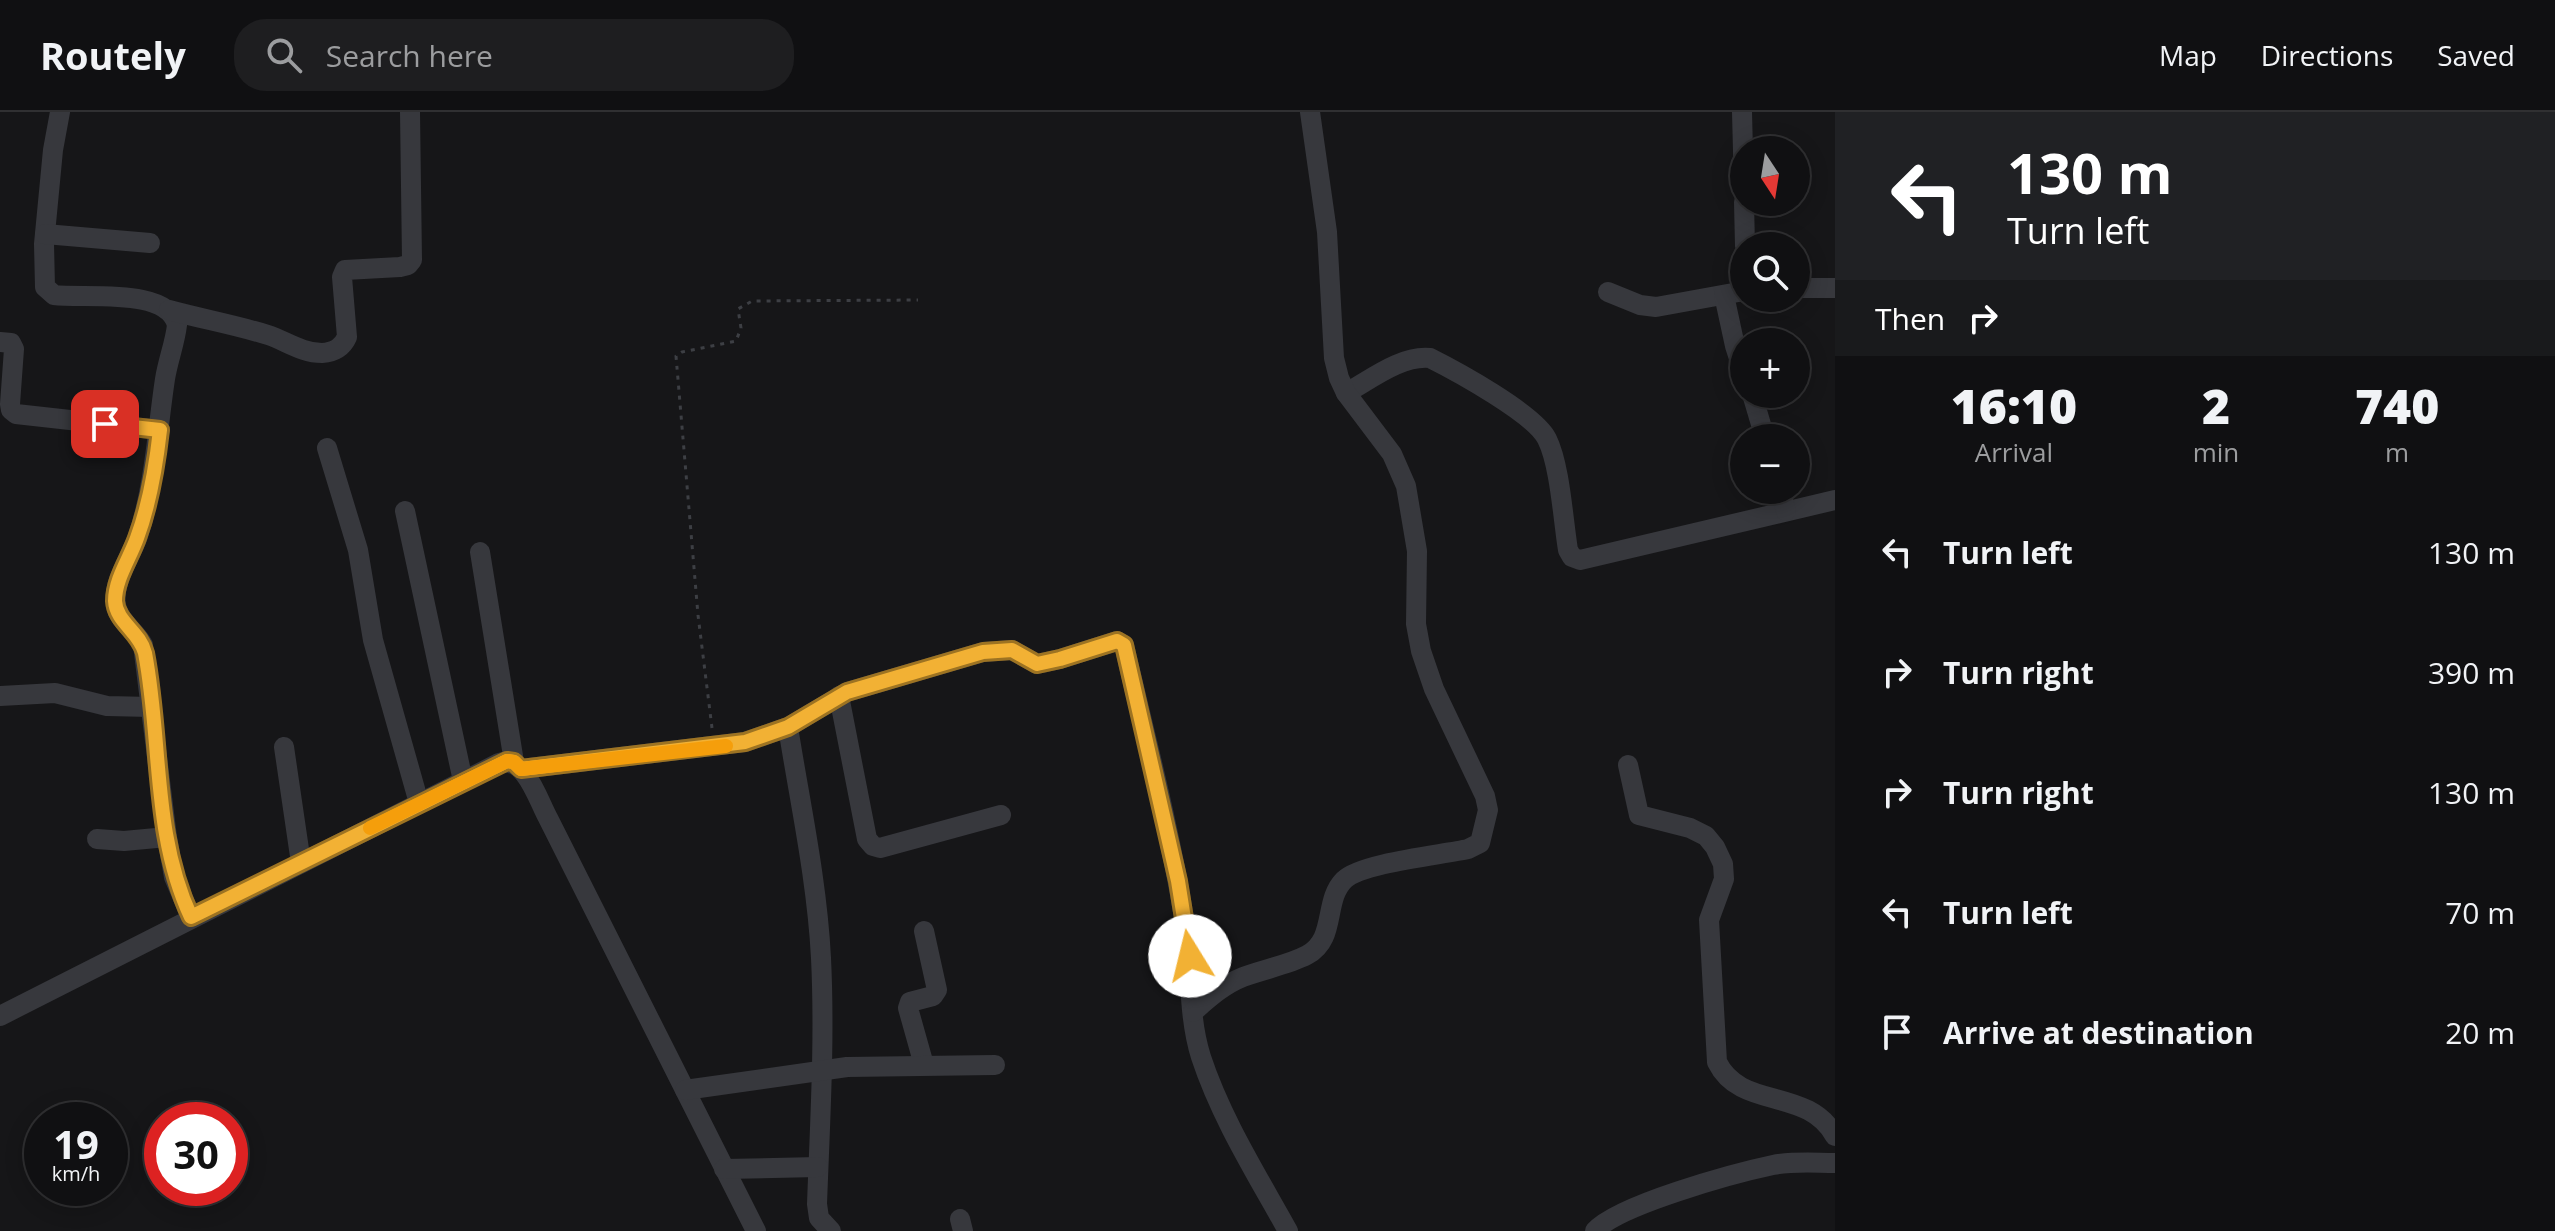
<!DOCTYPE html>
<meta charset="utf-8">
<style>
:root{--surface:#101012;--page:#1e1e20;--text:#f1f3f6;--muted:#9c9d9f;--line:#303032}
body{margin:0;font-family:"Open Sans",sans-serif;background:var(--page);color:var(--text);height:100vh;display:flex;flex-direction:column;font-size:30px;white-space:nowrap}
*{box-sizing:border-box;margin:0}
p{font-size:26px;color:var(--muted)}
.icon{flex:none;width:44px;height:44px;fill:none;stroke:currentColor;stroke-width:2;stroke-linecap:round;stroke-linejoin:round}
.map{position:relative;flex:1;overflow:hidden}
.details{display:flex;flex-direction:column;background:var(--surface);width:720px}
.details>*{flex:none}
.banner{background:#202124;color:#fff;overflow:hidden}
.needle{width:52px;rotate:168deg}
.fabs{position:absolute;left:1730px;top:24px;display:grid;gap:16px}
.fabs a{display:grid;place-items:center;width:80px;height:80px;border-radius:50%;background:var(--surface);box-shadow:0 4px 20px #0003,0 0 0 2px var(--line);font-size:40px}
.speed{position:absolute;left:24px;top:990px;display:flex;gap:16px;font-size:40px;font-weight:700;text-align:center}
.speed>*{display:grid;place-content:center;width:104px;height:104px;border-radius:50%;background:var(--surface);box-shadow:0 4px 20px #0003,0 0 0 2px var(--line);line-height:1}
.speed small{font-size:20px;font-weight:400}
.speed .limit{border:12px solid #d22;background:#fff;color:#111}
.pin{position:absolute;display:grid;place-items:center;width:68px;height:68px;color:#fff;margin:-34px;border-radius:16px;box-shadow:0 4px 12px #0006}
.me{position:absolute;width:88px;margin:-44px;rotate:351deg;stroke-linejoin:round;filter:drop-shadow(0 0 6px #0008)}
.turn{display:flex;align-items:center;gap:28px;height:168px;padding:0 40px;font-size:36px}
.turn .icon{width:104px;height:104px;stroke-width:2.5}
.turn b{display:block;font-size:56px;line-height:68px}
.then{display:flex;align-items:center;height:76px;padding:0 40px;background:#0003;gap:16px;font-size:30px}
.eta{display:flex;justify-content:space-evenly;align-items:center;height:136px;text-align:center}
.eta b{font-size:48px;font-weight:800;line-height:56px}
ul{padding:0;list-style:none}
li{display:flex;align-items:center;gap:24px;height:120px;padding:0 40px}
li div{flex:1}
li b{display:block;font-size:30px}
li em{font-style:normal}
header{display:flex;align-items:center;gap:48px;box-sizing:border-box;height:112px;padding:0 40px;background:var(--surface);border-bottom:2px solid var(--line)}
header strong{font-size:38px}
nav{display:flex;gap:44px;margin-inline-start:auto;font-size:28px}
.search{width:560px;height:72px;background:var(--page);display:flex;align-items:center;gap:20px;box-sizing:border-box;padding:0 28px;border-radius:32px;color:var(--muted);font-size:30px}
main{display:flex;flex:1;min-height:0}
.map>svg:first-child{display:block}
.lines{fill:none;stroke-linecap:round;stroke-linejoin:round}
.path{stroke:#3d3f44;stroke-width:3;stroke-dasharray:4 6;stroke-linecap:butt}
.minor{stroke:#37383d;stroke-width:20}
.route-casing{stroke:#9d7322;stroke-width:20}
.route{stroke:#f2b134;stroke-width:14}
.slow{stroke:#f59e0b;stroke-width:14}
</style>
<header>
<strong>Routely</strong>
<div class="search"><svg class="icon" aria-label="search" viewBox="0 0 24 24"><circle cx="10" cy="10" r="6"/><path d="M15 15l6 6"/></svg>Search here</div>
<nav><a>Map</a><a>Directions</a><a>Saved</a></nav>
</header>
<main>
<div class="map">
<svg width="1835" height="1119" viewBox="0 0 1835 1119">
<rect width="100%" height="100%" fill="#161618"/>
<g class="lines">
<!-- path -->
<polyline class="path" points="712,616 698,503 676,244 682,240 736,229 741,216 738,197 752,189 918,188"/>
<!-- minor -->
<g class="minor">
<path d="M60 0 53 38 44 132 45 175 54 183C85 187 168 175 177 213 175 231 168 248 165 267 157 320 155 372 138 424 131 445 112 470 116 493 118 509 136 519 143 533L167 725 174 765 191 805"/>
<polyline points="1742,0 1744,78"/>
<polyline points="1744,90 1745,134"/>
<polyline points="45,122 150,131"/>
<polyline points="1796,176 1835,176"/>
<polyline points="1608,180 1640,193 1656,195 1744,179"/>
<polyline points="1724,183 1735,234 1744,262"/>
<path d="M169 198C202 207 236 213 268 223 286 229 302 241 322 241 334 240 342 236 347 225L342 165 345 158 400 155 408 153 412 148 410 0"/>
<polyline points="0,230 11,231 14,237 10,292 11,298 16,302 160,318"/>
<path d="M1346 281C1370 268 1401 243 1430 246 1456 259 1535 302 1547 327 1560 353 1563 407 1568 438L1572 445 1580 448 1835 388"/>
<polyline points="1752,282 1765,326"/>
<polyline points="327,336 358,438 373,528 419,691"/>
<polyline points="1780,378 1786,399"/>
<polyline points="405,399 463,669"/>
<polyline points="480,440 514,650"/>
<polyline points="0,584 55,581 107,594 151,595"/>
<polyline points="839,584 867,727 873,734 880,736 1001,703"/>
<path d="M788 615C800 691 817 768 821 846 825 928 820 1010 817 1092L819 1106 831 1119"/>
<polyline points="284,635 301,751"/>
<path d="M1628 653 1639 703 1690 716 1706 724 1715 735 1723 752 1724 767 1709 808 1717 950C1741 999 1807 974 1835 1024"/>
<path d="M521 657 745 630 788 615 847 580 983 540 1012 538 1037 552 1060 547 1117 529 1124 533C1145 623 1169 714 1184 806 1192 851 1187 901 1201 945 1221 1006 1257 1063 1288 1119"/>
<polyline points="97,727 124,729 167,725"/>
<polyline points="924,819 937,878 933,884 910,890 908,896 924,953"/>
<path d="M1193 900C1209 886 1223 873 1243 865 1264 857 1288 853 1307 843 1337 827 1323 789 1344 768 1361 751 1441 743 1468 737L1480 731 1488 698 1485 684 1434 577 1421 539 1416 512 1417 439 1406 374 1392 342 1346 281 1339 266 1334 246 1327 120 1310 0"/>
<path d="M0 904 499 651C525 643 538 688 548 706L756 1119"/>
<polyline points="685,978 847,955 995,953"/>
<polyline points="724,1057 818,1055"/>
<polyline points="960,1107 963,1119"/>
<path d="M1595 1119C1618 1093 1735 1061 1773 1053 1793 1049 1815 1051 1835 1051"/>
</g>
</g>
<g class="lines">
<defs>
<path id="route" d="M105 312 160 318C156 354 150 391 137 426 130 446 115 467 115 489 116 510 140 520 145 541 162 629 152 722 191 805L507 649 514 650 521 657 745 630 788 615 847 580 983 540 1012 538 1037 552 1060 547 1117 529 1124 533 1178 769 1190 844"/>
</defs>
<!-- route casing -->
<use href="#route" class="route-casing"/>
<!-- route -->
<use href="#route" class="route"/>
<!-- slow -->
<polyline class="slow" points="370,716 507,649 514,650 521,657 726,634"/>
</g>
</svg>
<div class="fabs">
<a><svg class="needle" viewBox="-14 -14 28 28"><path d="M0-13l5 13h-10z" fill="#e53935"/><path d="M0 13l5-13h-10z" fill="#9c9d9f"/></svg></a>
<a><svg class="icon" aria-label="search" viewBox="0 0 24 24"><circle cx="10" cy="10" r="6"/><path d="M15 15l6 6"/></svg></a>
<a>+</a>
<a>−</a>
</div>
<div class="speed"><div>19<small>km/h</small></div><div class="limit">30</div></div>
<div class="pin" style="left:105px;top:312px;background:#d93025"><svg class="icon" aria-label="arrive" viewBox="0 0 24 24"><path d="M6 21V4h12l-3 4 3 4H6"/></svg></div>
<svg class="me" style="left:1190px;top:844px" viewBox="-20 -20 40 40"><circle r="19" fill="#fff"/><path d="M0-13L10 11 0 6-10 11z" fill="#f2b134"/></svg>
</div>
<section class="details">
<div class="banner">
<div class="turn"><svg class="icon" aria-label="left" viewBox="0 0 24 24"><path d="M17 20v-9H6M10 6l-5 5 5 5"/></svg><div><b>130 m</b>Turn left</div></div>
<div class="then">Then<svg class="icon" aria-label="right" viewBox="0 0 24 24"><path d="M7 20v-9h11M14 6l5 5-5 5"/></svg></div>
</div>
<div class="eta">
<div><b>16:10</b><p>Arrival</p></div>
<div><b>2</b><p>min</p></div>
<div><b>740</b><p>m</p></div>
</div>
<ul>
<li><svg class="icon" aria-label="left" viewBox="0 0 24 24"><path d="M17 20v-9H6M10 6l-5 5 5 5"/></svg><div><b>Turn left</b></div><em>130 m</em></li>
<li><svg class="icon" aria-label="right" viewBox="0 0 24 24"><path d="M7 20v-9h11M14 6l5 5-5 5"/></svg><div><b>Turn right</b></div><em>390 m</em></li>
<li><svg class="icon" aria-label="right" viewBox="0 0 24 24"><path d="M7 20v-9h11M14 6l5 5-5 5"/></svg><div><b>Turn right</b></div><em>130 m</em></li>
<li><svg class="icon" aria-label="left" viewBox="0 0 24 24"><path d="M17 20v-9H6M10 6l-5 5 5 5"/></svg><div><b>Turn left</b></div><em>70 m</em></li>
<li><svg class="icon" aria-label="arrive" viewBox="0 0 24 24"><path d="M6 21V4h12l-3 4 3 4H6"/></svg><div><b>Arrive at destination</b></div><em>20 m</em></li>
</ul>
</section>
</main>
